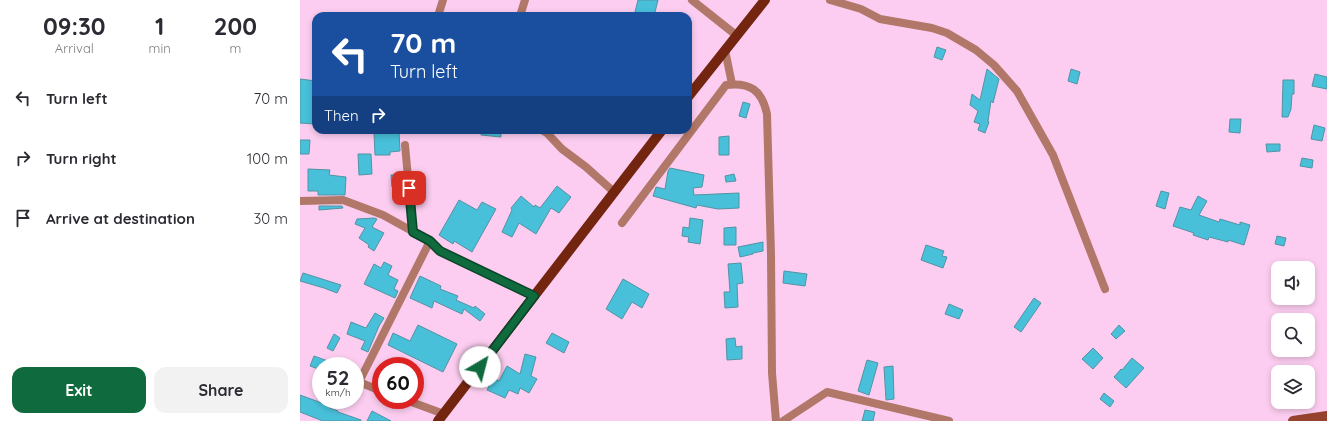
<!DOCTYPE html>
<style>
:root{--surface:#fff;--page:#f2f2f3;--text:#2b2b33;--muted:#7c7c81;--accent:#0f6a3d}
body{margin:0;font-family:Quicksand,sans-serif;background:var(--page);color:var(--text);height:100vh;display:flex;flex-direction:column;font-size:15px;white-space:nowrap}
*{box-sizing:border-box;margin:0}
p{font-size:13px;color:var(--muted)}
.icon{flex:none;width:22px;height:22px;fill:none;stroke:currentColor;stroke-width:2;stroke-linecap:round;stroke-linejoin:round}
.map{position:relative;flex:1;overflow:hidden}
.side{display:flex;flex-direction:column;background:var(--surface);width:300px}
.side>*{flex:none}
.hud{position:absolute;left:12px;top:12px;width:380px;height:122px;border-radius:12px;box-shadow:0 2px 6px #0003;background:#1a4fa0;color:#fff;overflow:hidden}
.controls{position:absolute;left:971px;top:261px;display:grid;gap:8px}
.controls a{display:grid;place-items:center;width:44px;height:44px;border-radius:8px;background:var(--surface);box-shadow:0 2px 6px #0003;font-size:20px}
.speed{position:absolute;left:12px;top:357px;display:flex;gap:8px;font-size:20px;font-weight:700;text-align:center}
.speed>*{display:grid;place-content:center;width:52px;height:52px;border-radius:50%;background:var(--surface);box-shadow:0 2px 6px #0003;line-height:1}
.speed small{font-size:10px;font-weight:400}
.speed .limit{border:6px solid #d22;background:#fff;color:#111}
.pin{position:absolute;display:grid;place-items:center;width:34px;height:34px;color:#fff;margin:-17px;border-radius:8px;box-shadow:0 2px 6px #0006}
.me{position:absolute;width:44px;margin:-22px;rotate:37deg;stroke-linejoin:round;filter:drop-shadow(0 0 3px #0008)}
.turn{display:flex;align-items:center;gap:14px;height:84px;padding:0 12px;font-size:18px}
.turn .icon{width:52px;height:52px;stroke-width:2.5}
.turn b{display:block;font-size:28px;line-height:34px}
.then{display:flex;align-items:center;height:38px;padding:0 12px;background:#0003;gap:8px;font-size:15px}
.eta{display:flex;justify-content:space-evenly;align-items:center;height:68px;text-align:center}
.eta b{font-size:24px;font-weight:800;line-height:28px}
.action{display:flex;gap:8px;margin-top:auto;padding:8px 12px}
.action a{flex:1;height:46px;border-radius:12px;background:var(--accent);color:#fff;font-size:16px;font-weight:800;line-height:46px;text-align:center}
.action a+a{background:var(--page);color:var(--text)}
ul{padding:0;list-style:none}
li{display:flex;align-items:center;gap:12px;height:60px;padding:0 12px}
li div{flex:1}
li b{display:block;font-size:15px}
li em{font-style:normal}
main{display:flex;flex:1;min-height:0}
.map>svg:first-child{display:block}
.building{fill:#48c0da;stroke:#5293a3}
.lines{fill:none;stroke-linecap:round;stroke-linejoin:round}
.street{stroke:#b17768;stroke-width:8}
.secondary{stroke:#95432f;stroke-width:10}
.primary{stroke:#742510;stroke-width:10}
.route-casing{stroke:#0a4528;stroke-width:10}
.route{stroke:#0f6a3d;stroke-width:7}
</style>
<main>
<section class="side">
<div class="eta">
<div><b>09:30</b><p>Arrival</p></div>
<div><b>1</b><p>min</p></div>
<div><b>200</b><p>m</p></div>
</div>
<ul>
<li><svg class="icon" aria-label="left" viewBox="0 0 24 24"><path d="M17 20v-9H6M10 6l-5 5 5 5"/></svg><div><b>Turn left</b></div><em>70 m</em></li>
<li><svg class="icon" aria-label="right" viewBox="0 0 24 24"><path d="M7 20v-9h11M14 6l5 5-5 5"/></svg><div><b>Turn right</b></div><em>100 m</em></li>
<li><svg class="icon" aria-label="arrive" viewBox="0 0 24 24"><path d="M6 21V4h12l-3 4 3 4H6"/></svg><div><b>Arrive at destination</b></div><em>30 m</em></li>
</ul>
<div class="action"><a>Exit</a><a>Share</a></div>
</section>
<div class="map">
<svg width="1027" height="421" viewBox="0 0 1027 421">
<rect width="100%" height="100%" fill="#fccdf0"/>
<!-- building -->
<g class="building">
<polygon points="338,0 358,0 354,16 334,16"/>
<polygon points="637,47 646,50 642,60 634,57"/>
<polygon points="687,69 699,79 693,103 691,101 688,121 689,122 685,133 678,130 680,124 674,122 678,111 670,105 672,94 680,100"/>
<polygon points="771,69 780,72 777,84 768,81"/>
<polygon points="1015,74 1027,77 1027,89 1012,86"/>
<polygon points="0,79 16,81 15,124 0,123"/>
<polygon points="983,80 994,80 994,94 992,94 991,109 988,117 982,117"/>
<polygon points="443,102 450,104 446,118 439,116"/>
<polygon points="930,119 941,119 940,133 929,132"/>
<polygon points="1014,125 1025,128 1022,141 1011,139"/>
<polygon points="181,130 201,130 201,137 181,135"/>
<polygon points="99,131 100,151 90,152 90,155 75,155 74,133"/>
<polygon points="429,136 429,155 419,155 419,137"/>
<polygon points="0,140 10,140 9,154 0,154"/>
<polygon points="966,144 980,144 980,151 967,152"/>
<polygon points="58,154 71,154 72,174 59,175"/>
<polygon points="1002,158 1013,160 1012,168 1000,166"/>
<polygon points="370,168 404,175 402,187 393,188 394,195 439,193 439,208 418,209 397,205 396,208 353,196 356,187 365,189 368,171"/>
<polygon points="8,169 30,170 29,175 46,177 45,195 18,195 18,191 8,191"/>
<polygon points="434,174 436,181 426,182 425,176"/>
<polygon points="91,175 101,175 102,186 92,187"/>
<polygon points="257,186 271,197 259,213 251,208 236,234 219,223 212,237 202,232 212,210 211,208 221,196 234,207 235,205 240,208"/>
<polygon points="861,191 869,193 865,209 856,206"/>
<polygon points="898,196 907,201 899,215 919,222 920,219 940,225 940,222 950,225 944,245 928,240 928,242 909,237 908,240 893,235 894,233 873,226 880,207 891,210"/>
<polygon points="159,200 177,210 182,202 196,209 172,252 154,241 153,244 139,235"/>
<polygon points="19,206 42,206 43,208 19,210"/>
<polygon points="74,218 77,219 72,227 84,233 74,251 68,247 69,245 59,238 65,228 55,224 57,219"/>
<polygon points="390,218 403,220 400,244 388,242 389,237 382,236 383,227 389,228"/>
<polygon points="436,227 436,245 424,245 424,228"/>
<polygon points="977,236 986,238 984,246 975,244"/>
<polygon points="463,242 463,251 453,253 453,254 440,257 438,247"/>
<polygon points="626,245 644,251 642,256 647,257 643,268 621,260"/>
<polygon points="84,262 92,266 88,275 98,280 94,289 98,291 95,298 64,284 74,264 81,268"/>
<polygon points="441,263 443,283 437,284 438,307 425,308 424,292 430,292 428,264"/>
<polygon points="484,271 507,274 505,286 483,283"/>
<polygon points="3,273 41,285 37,293 24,288 0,281"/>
<polygon points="120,276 141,286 140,289 158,296 156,300 174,308 175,306 185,314 180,321 164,309 162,314 134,301 132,308 110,298"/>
<polygon points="323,279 349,294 342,308 332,302 322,319 306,309"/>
<polygon points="734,298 741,303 721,332 714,327"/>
<polygon points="649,304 663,310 659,319 645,314"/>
<polygon points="75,313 84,318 79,326 68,352 61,349 65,341 47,334 51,322 66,328"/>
<polygon points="118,325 157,344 143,372 88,345 93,333 110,341"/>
<polygon points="819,325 825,331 816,339 811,334"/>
<polygon points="252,333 269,342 264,353 246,343"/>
<polygon points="34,334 40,338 33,351 27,348"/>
<polygon points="435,338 436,347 442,346 442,359 427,360 426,339"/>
<polygon points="793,348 803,358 793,369 782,359"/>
<polygon points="225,354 236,357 231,376 237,379 229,393 220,388 218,394 209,390 205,398 187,390 193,378 199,381 207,366 220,374"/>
<polygon points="14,356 39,365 38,366 21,366 21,370 10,366"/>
<polygon points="832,358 844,368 826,388 814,377 821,369 822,370"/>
<polygon points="567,360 578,363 569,395 558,391"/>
<polygon points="593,366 594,399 586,400 584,367"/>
<polygon points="804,393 814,401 810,407 800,399"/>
<polygon points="0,395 30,406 30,408 38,411 38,412 61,420 61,421 23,421 0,412"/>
<polygon points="565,410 575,412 573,421 562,421"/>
<polygon points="72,411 91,421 67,421"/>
</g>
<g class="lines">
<!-- street -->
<g class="street">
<polyline points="392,0 436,35"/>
<polyline points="530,0 561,9 580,19 632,28 647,33 676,50 694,65 717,91 753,155 805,289"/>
<polyline points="138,16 143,0"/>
<polyline points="220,16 225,0"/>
<polyline points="425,50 432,84"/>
<polyline points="242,130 247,133 262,149 286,167 314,192"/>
<polyline points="105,145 113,232"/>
<polyline points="0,201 43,200 83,215 130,241 140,251 234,296"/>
<path d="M322 223 426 85C450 82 462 90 467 114L471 255 472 373 476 421"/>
<polyline points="81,391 59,382 130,241"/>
<polyline points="106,400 144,414"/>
<polyline points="483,421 527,392 649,421"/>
</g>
<!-- secondary -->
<polyline class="secondary" points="993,421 1027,416"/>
<!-- primary -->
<g class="primary">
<polyline points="388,97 465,0"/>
<polyline points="138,421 362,130"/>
</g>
</g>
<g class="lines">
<defs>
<polyline id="route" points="109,188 113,232 130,241 140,251 234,296 180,367"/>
</defs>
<!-- route casing -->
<use href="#route" class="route-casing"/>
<!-- route -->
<use href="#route" class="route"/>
</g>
</svg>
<div class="controls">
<a><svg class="icon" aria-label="sound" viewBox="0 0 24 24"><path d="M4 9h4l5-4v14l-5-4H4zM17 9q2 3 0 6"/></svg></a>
<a><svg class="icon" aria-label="search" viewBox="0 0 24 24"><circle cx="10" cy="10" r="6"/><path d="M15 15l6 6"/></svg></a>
<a><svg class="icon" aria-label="layers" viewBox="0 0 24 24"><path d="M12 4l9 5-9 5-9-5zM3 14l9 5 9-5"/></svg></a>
</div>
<div class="speed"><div>52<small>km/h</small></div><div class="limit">60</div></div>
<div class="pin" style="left:109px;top:188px;background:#d93025"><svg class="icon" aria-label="arrive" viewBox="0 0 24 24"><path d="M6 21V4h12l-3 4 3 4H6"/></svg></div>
<svg class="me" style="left:180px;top:367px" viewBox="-20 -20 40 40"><circle r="19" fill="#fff"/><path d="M0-13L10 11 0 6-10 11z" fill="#0f6a3d"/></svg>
<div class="hud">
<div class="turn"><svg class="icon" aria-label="left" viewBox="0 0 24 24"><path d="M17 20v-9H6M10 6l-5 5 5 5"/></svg><div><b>70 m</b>Turn left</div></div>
<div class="then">Then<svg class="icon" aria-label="right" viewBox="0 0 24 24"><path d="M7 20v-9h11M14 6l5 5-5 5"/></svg></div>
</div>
</div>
</main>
